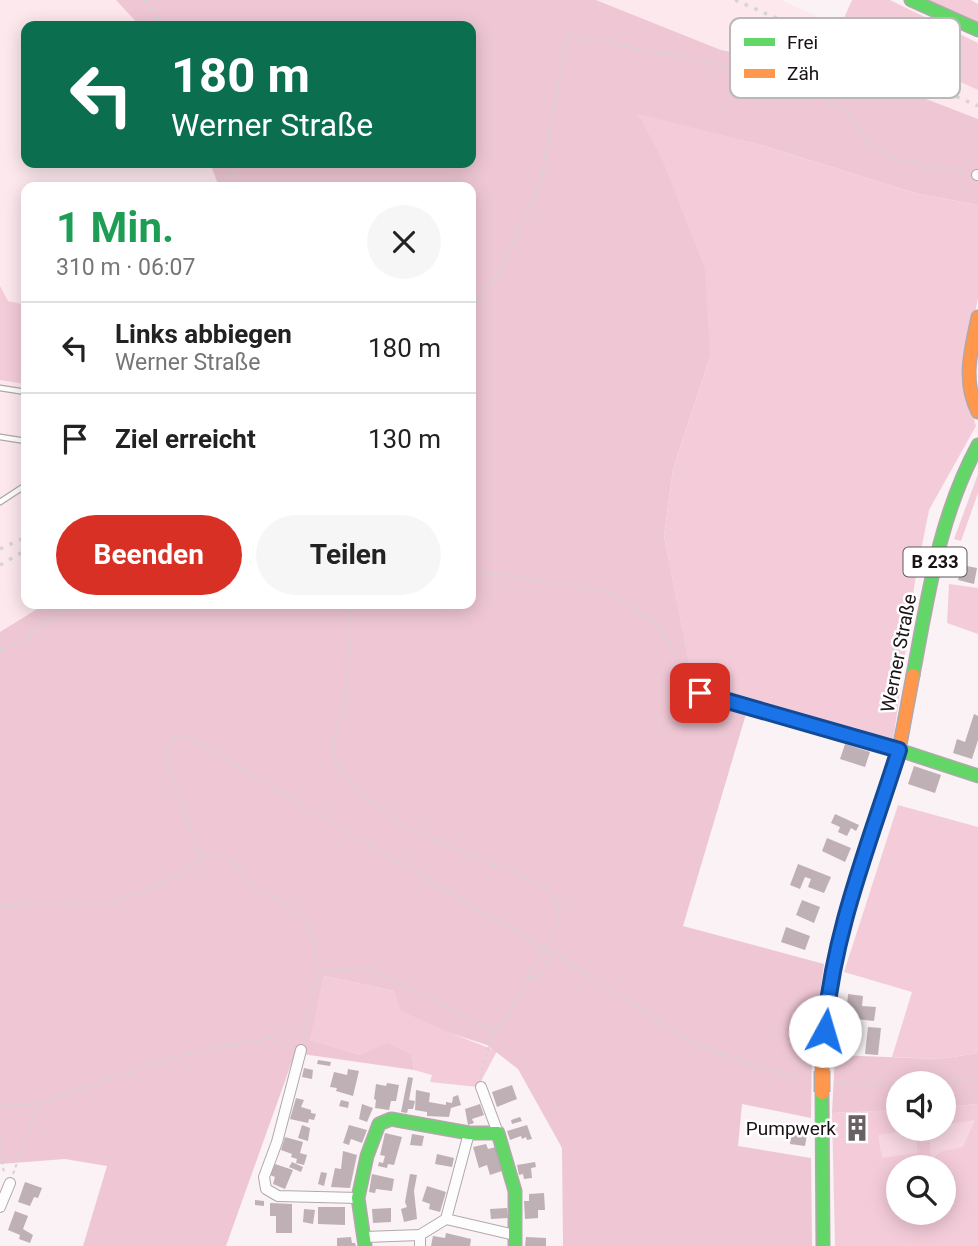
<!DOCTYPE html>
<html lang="de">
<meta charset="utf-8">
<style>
:root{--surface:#fff;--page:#f6f6f6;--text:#222;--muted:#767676;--line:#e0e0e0;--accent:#d93025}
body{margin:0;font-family:Roboto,sans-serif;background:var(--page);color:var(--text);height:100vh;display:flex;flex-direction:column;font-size:26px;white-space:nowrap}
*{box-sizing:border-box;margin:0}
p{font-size:23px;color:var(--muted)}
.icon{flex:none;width:38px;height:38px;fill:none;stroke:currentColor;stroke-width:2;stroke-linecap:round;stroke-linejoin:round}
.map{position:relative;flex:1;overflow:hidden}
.side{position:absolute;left:21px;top:182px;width:455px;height:427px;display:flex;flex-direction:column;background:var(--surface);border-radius:14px;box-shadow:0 4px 18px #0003}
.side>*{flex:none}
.guide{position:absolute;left:21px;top:21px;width:455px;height:147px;border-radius:14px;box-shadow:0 4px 18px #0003;background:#0b6e4f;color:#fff;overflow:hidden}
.buttons{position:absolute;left:886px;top:1071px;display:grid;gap:14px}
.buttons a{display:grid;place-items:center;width:70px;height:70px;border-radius:50%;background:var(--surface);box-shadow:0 4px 18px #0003;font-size:35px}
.pin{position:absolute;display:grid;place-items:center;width:60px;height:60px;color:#fff;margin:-30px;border-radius:14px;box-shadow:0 4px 10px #0006}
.me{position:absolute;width:77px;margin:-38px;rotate:6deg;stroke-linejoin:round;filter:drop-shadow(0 0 5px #0008)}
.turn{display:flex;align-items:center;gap:24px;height:147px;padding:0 35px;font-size:32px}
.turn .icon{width:91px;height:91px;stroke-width:2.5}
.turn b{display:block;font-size:49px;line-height:60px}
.round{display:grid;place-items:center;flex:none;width:74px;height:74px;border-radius:37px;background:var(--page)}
.head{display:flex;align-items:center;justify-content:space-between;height:119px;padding:0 35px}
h1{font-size:42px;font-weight:700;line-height:52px;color:#1e9e55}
.cta{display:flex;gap:14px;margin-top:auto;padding:14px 35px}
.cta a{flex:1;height:80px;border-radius:42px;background:var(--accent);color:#fff;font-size:28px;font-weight:700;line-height:80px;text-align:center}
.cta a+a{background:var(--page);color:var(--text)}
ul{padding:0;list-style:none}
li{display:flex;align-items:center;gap:21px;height:91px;padding:0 35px;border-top:2px solid var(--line)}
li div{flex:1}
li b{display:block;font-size:26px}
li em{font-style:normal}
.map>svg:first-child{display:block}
.built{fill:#fce8ed}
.green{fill:#f4ccd9;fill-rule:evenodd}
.forest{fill:#efc7d4}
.water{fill:#f7d7e1}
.building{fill:#bfb0b5}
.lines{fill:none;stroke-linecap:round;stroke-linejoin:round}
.lane-casing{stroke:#b0a8aa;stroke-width:7}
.street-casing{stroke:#b0a8aa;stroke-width:12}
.fast-casing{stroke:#b0a8aa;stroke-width:15}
.slow-casing{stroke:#b0a8aa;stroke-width:15}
.path{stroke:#d5d3d4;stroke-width:2;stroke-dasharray:3.5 3.5;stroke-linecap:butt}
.lane{stroke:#fefdfd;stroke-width:4.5}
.street{stroke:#fefdfd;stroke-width:10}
.fast{stroke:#63d668;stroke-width:12}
.slow{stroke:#ff974d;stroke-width:12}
.rail{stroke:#d6d4d5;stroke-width:3.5;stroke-dasharray:3.5 7;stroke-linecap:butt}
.slow-bridge-casing{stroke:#b0a8aa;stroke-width:17;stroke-linecap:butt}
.path-bridge{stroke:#d5d3d4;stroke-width:2;stroke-dasharray:3.5 3.5;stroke-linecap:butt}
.slow-bridge{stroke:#ff974d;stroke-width:14}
.route-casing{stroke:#114b97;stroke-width:18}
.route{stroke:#1a73e8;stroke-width:12}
.labels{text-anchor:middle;stroke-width:5;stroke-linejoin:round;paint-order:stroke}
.shield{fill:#fff;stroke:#5f595b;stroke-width:2}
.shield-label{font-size:18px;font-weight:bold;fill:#1a1215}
.street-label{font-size:19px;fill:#1a1215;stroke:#fff}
.poi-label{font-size:19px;fill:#1a1215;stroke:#fff;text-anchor:end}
.key{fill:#fff;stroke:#bab8b9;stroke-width:2}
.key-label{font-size:19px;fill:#1a1215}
</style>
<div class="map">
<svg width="978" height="1246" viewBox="0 0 978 1246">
<rect width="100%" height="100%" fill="#faf2f4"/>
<!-- built -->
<g class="built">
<polygon points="0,0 116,0 140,26 26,26 26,163 210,163 219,187 26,187 26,604 45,604 0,632"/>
<polygon points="596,0 781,0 978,90 978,119 882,82 721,50"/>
</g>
<!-- green -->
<g class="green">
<polygon points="852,0 890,0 978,43 978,90 840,27"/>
<polygon points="925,0 971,0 978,4 978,24"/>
<polygon points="638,113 761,145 915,193 978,205 978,298 962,377 976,426 929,510 915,581 892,750 820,733 696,699 664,536 673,469 710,357"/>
<polygon points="0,286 8,301 26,305 26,384 0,380"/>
<polygon points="978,474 978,493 961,541 954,539"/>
<polygon points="949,584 978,588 978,634 947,623"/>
<polygon points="898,805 978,827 978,1053 940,1059 892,1057 912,992 844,972"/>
<polygon points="324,976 394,991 453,1034 497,1051 478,1087 430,1082 432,1075 414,1070 412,1055 361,1055 309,1040"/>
<path d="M978 1104V1246H835L832 1113 898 1110V1129H943V1107ZM898 1167H943V1213H898Z"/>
</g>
<!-- forest -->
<g class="forest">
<polygon points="116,0 596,0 721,50 882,82 978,119 978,205 915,193 761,145 638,114 662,159 705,269 710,357 673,469 664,536 696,698 746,714 683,926 824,964 812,1052 811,1118 742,1104 738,1146 811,1158 812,1246 563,1246 562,1148 518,1069 487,1045 453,1034 401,1011 394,991 324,976 310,1040 361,1055 387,1043 412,1055 414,1070 295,1053 226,1246 83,1246 107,1166 65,1159 0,1164 0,632 45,604 471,604 471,187 219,187 210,163 471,163 471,26 140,26"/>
<polygon points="978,1053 978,1104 943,1107 943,1083 898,1083 898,1110 832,1113 835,1055 940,1059"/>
</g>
<!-- water -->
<g class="water">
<polygon points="975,1120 963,1147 943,1151 931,1159 929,1129 943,1129 943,1125"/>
<polygon points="914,1130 918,1153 882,1158 878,1135"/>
</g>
<!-- building -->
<g class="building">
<polygon points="962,565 977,568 974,584 958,580"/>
<polygon points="974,714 978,716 978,740 972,759 953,753 957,739 965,742"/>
<polygon points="845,744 870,752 865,767 840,759"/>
<polygon points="914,766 941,775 935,793 908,784"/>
<polygon points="835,814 859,825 856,831 851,828 847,836 838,832 840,827 831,823"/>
<polygon points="827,838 851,848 845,862 822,851"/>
<polygon points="798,864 831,877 824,893 808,887 811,879 805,877 800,889 790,885"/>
<polygon points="802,900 820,907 814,923 796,915"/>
<polygon points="786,927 810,936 805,950 781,942"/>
<polygon points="848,994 863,996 862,1006 876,1007 874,1021 846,1018"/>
<polygon points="868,1027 881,1028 878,1055 865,1054"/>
<polygon points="318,1060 331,1062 330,1066 317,1064"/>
<polygon points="304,1068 313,1070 312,1079 302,1077"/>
<polygon points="348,1069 359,1071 353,1096 336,1091 337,1088 330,1087 334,1072 347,1075"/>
<polygon points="408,1077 413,1078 409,1100 415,1101 413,1109 408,1109 407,1113 401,1112"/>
<polygon points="387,1083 399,1085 396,1101 391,1101 389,1110 375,1108 376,1100 374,1099 376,1084 386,1086"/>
<polygon points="512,1085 517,1099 497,1107 492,1092"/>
<polygon points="416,1090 430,1093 429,1102 446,1105 446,1102 452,1103 453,1097 458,1095 461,1105 451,1108 449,1117 427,1116 427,1112 415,1110"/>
<polygon points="296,1098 304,1100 301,1107 311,1110 311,1113 316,1114 314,1120 309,1119 308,1123 290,1119"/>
<polygon points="341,1100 349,1102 348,1108 339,1106"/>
<polygon points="362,1104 373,1108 367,1122 359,1119"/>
<polygon points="480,1104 484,1115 472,1119 474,1123 468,1125 465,1109"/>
<polygon points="520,1117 522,1121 512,1124 511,1120"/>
<polygon points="856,1120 864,1123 858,1136 850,1132"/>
<polygon points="302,1125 310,1128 308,1141 298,1138"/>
<polygon points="349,1125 367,1130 362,1143 351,1139 349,1145 343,1143"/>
<polygon points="527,1125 532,1139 527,1140 526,1137 522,1139 521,1136 510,1140 507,1131"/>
<polygon points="785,1126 808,1128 805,1146 790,1144 791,1137 784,1136"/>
<polygon points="385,1133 402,1137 394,1165 388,1164 387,1168 378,1166 379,1162 383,1163 385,1156 380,1155"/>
<polygon points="412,1134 424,1136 422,1146 410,1145"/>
<polygon points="285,1137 303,1142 300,1153 307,1155 304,1165 296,1163 297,1159 291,1157 292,1154 281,1150"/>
<polygon points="486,1144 488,1149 496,1147 502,1171 490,1175 487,1165 479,1168 473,1147"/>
<polygon points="343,1151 357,1155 350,1188 331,1187 335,1168 341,1169"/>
<polygon points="437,1154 454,1158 452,1167 435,1164"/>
<polygon points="292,1162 303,1167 301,1172 289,1167"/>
<polygon points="535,1162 536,1167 531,1168 532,1178 524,1179 523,1174 519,1175 517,1165"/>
<polygon points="275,1164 293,1170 285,1189 273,1184 275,1177 270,1175"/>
<polygon points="321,1172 327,1173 324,1186 318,1184"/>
<polygon points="372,1174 394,1179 392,1191 376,1189 375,1193 369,1192"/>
<polygon points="410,1174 417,1175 414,1191 417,1219 404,1222 401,1209 407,1207 405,1202"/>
<polygon points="25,1182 42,1188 38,1198 34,1197 30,1206 18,1202"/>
<polygon points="427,1186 446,1192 440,1212 429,1209 430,1204 422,1201"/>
<polygon points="544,1193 545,1210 538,1210 538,1218 525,1219 524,1201 529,1201 529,1194"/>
<polygon points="255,1200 264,1201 264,1206 255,1205"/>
<polygon points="270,1203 292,1204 292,1233 276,1233 276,1216 270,1216"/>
<polygon points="318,1207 345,1207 345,1225 318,1224"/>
<polygon points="391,1208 391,1222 373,1223 372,1209"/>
<polygon points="507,1208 508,1218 491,1219 490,1209"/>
<polygon points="304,1209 315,1210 313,1224 303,1222"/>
<polygon points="15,1211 28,1216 23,1229 33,1235 30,1243 19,1239 20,1235 8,1230"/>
<polygon points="446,1233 471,1239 470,1246 431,1246 433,1236 445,1238"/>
<polygon points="351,1237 352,1243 355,1243 356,1246 337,1246 337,1238"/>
<polygon points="526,1237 546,1238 546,1246 525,1246"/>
</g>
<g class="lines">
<defs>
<g id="lane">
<polyline points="0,388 26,392"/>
<polyline points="0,437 26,441"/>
<polyline points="0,502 26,485"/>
<polyline points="700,693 898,750"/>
</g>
<g id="street">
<polyline points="977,175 978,175"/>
<polyline points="301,1050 277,1142 264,1177 266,1189 278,1196 358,1198"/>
<polyline points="481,1087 498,1133"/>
<polyline points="0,1207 10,1183"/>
<polyline points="446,1219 469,1133"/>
<polyline points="420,1235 420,1246"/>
<polyline points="365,1237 420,1235 446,1219 515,1235"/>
</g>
<g id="fast">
<polyline points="911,0 978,30"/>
<path d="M913 675C928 596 939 517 978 445"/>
<polyline points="899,750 978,776"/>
<polyline points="822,1092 823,1246"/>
<polyline points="365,1246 358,1198 367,1156 379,1124 391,1119 469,1133 498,1133 515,1191 515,1246"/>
</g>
<g id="slow">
<path d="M978 317C971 350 962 381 978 412"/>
<polyline points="822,1071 826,1011 834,961 858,875 899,750 913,675"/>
</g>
</defs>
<!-- lane casing -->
<use href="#lane" class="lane-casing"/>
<!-- street casing -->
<use href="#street" class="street-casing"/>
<!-- fast casing -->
<use href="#fast" class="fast-casing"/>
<!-- slow casing -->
<use href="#slow" class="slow-casing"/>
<!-- path -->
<g class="path">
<polyline points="471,308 496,278 541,182 567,35 714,63 787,82 845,111 872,146 893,159 966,173"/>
<polyline points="471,570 608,591 660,626 692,691"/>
<path d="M350 604C348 641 349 678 342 715 340 725 333 735 332 746 330 776 395 821 420 833 461 853 506 867 546 888 560 902 563 910 556 929"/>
<path d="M201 858 165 755C169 741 174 737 189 737L552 953 692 1041 732 1058 775 1071 810 1078"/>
<polyline points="0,907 14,905 112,903 182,875 201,858 215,853 227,855 249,882 266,894 293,909 306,922 313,939 317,972 352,969 376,972 493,1031 507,1017 534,966"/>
<polyline points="530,976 537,980 551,954"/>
<polyline points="303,1040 317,974"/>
<polyline points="480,1077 493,1032"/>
<polyline points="836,1082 898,1085"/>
<polyline points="943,1085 978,1076"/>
<polyline points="0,1107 40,1103 173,1057 269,1038 292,1047"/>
<polyline points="0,1140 4,1174"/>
<polyline points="13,1174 39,1104"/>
</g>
<!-- lane -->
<use href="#lane" class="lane"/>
<!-- street -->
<use href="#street" class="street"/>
<!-- fast -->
<use href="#fast" class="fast"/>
<!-- slow -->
<use href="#slow" class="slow"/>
<!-- rail -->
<g class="rail">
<polyline points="144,0 165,26"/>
<polyline points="735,0 978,106"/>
<polyline points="230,163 237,187"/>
<polyline points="0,549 26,537"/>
<polyline points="0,565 26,550"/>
<polyline points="0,650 30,635 73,604"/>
</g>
<defs>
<polyline id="slow-bridge" points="822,1071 822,1092"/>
</defs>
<!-- slow-bridge casing -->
<use href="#slow-bridge" class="slow-bridge-casing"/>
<!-- path-bridge -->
<polyline class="path-bridge" points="534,966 556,929"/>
<!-- slow-bridge -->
<use href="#slow-bridge" class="slow-bridge"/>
</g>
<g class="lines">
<defs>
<path id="route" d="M700 693 899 750C870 842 832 934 825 1031"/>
</defs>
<!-- route casing -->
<use href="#route" class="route-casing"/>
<!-- route -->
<use href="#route" class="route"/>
</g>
<!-- icons -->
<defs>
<symbol id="building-bare" viewBox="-9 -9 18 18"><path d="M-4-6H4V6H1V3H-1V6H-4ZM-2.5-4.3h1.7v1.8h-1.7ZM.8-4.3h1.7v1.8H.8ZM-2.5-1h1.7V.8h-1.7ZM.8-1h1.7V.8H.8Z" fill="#686063" stroke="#fff" stroke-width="2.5" paint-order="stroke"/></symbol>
</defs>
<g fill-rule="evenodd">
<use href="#building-bare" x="838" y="1109" width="38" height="38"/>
</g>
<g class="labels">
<!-- shield labels -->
<rect class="shield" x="903.5" y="547.5" width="63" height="29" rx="5"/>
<g class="shield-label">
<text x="935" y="568">B 233</text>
</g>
<!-- street labels -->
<g class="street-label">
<text transform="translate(898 653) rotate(-79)" y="7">Werner Straße</text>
</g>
<!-- poi labels -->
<g class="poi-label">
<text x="836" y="1135">Pumpwerk</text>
</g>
</g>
<!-- legend -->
<rect x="730" y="18" width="230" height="80" rx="10" class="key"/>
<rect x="744" y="38" width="31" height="8" fill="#63d668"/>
<rect x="744" y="69" width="31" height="9" fill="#ff974d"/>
<g class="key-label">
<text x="787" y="49">Frei</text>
<text x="787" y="80">Zäh</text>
</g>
</svg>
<div class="buttons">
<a><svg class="icon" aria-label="sound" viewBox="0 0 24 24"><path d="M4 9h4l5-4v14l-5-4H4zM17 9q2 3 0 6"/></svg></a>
<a><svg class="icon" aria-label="search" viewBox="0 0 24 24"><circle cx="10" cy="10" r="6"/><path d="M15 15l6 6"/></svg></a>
</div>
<div class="pin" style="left:700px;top:693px;background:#d93025"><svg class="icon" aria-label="arrive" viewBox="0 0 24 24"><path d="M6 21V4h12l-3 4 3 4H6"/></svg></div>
<svg class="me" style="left:825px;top:1031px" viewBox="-20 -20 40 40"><circle r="19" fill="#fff"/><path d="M0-13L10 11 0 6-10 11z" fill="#1a73e8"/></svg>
<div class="guide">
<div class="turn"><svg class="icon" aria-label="left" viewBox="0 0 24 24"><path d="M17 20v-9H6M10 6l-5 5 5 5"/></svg><div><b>180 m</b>Werner Straße</div></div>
</div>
<section class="side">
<div class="head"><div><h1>1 Min.</h1><p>310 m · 06:07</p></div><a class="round"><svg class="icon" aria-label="close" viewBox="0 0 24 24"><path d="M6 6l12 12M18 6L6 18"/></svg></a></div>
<ul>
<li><svg class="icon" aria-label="left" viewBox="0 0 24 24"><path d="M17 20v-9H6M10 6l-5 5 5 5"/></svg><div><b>Links abbiegen</b><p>Werner Straße</p></div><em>180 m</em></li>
<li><svg class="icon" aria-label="arrive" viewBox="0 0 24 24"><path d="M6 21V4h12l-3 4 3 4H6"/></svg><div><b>Ziel erreicht</b></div><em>130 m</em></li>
</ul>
<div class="cta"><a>Beenden</a><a>Teilen</a></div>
</section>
</div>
